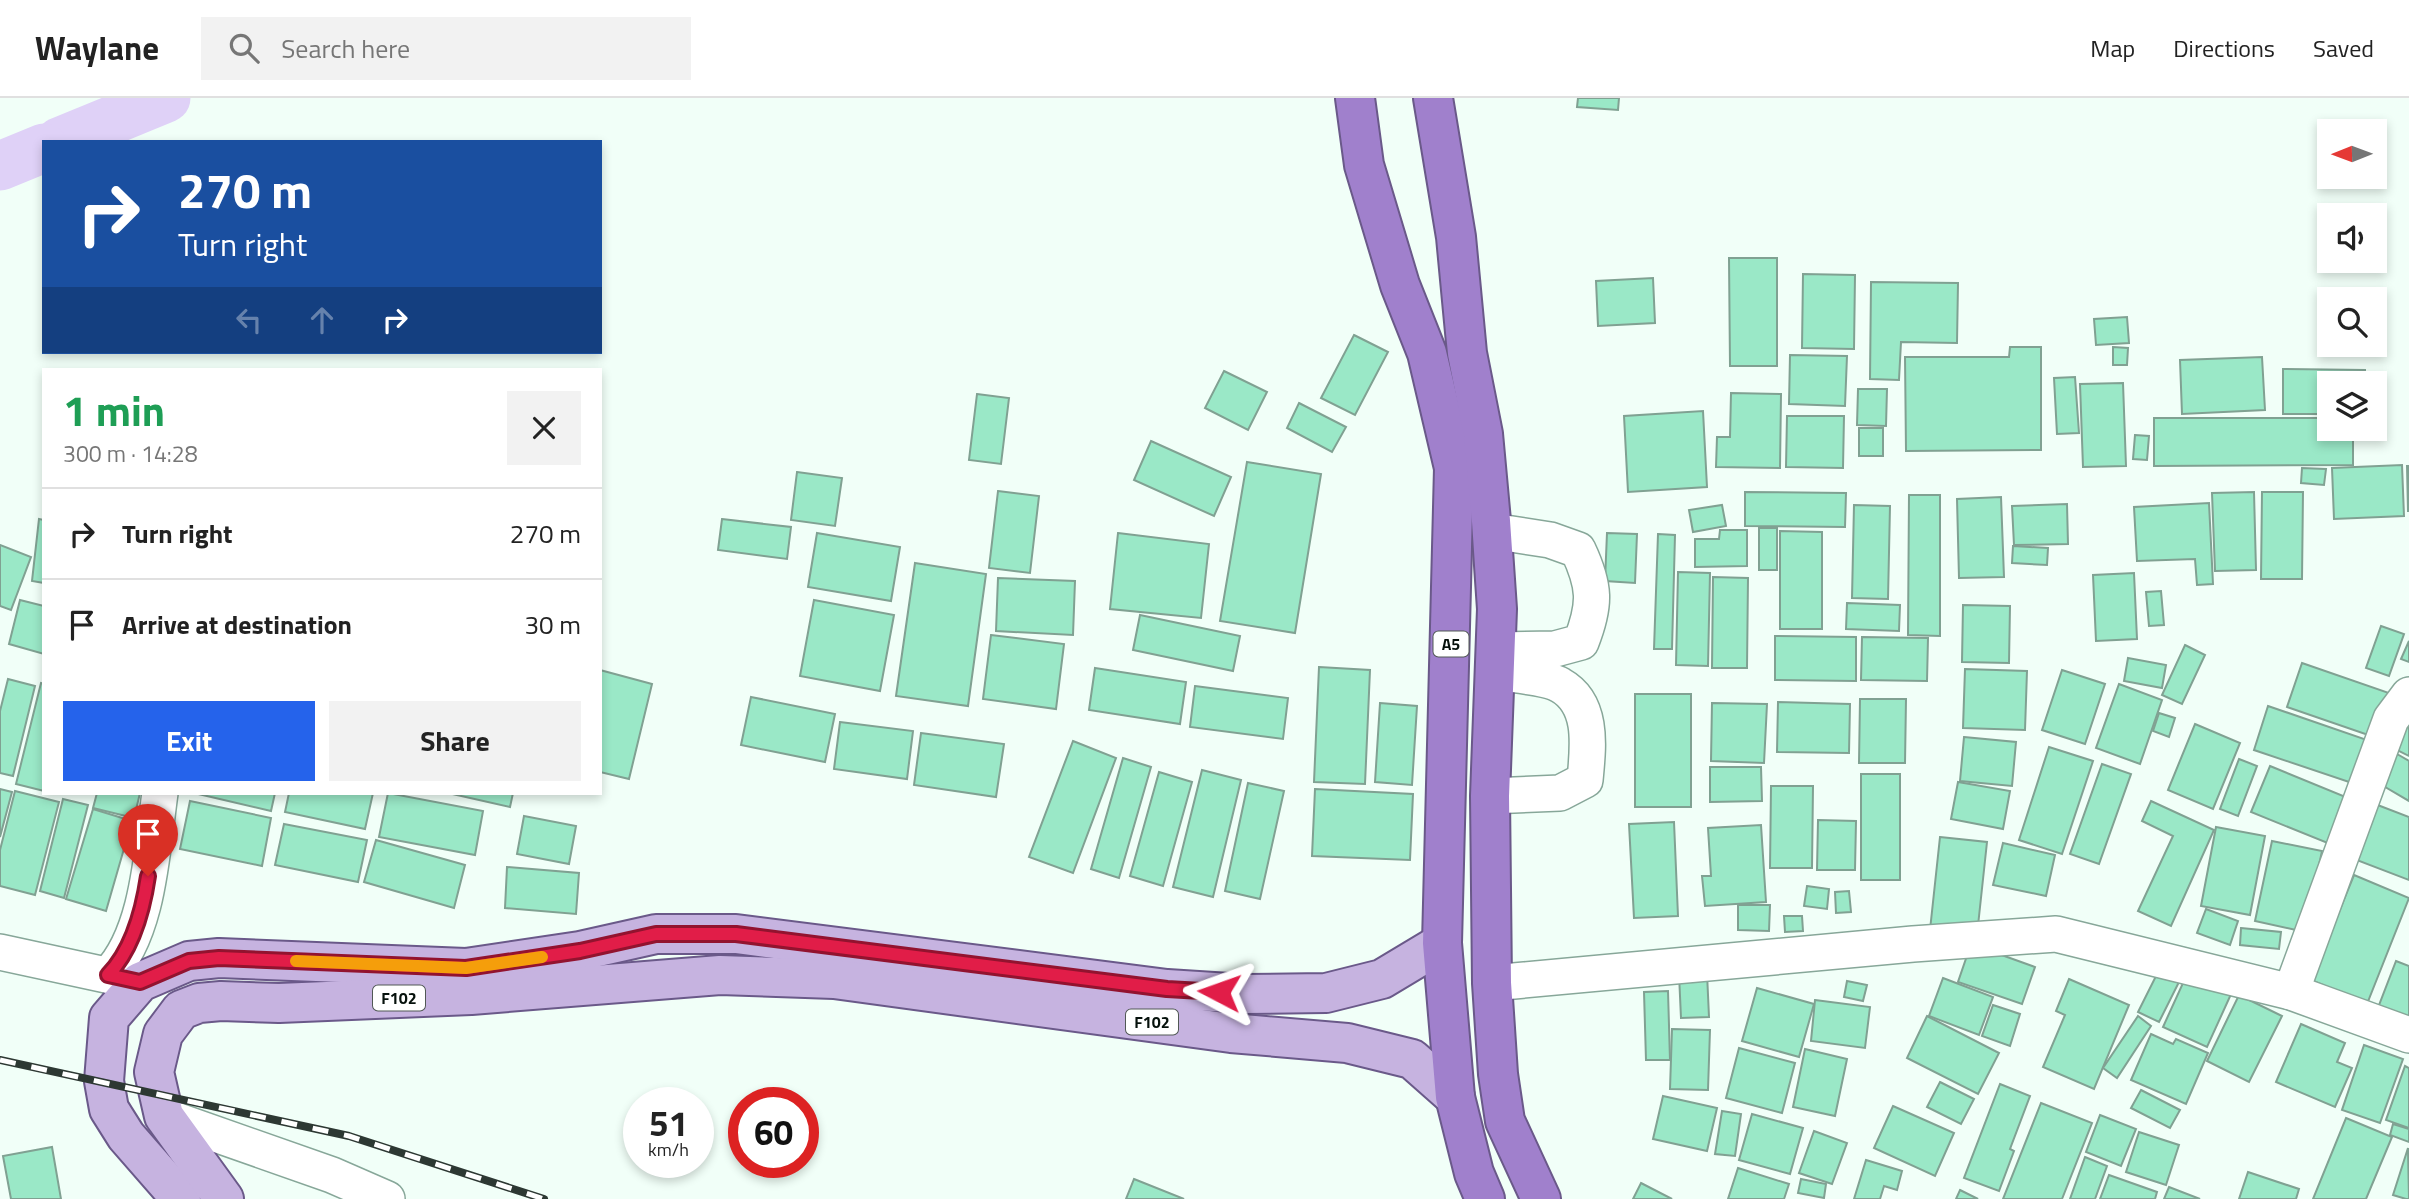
<!DOCTYPE html>
<meta charset="utf-8">
<style>
:root{--surface:#fff;--page:#f2f2f2;--text:#222;--muted:#767676;--line:#e0e0e0;--accent:#2563eb}
body{margin:0;font-family:"Titillium Web",sans-serif;background:var(--page);color:var(--text);height:100vh;display:flex;flex-direction:column;font-size:26px;white-space:nowrap}
*{box-sizing:border-box;margin:0}
p{font-size:23px;color:var(--muted)}
.icon{flex:none;width:38px;height:38px;fill:none;stroke:currentColor;stroke-width:2;stroke-linecap:round;stroke-linejoin:round}
.map{position:relative;flex:1;overflow:hidden}
.drawer{position:absolute;left:42px;top:270px;width:560px;height:427px;display:flex;flex-direction:column;background:var(--surface);border-radius:0px;box-shadow:0 4px 10px #0003}
.drawer>*{flex:none}
.guide{position:absolute;left:42px;top:42px;width:560px;height:214px;border-radius:0px;box-shadow:0 4px 10px #0003;background:#1a4fa0;color:#fff;overflow:hidden}
.needle{width:46px;rotate:269deg}
.buttons{position:absolute;left:2317px;top:21px;display:grid;gap:14px}
.buttons a{display:grid;place-items:center;width:70px;height:70px;border-radius:0px;background:var(--surface);box-shadow:0 4px 10px #0003;font-size:35px}
.speed{position:absolute;left:623px;top:989px;display:flex;gap:14px;font-size:35px;font-weight:700;text-align:center}
.speed>*{display:grid;place-content:center;width:91px;height:91px;border-radius:50%;background:var(--surface);box-shadow:0 4px 10px #0003;line-height:1}
.speed small{font-size:18px;font-weight:400}
.speed .limit{border:10px solid #d22;background:#fff;color:#111}
.pin{position:absolute;display:grid;place-items:center;width:60px;height:60px;color:#fff;margin:-72px -30px;border-radius:50% 50% 50% 0;rotate:-45deg;box-shadow:0 0 7px #0007}
.pin .icon{rotate:45deg}
.me{position:absolute;width:77px;margin:-38px;rotate:274deg;stroke-linejoin:round;filter:drop-shadow(0 0 5px #0008)}
.turn{display:flex;align-items:center;gap:24px;height:147px;padding:0 21px;font-size:32px}
.turn .icon{width:91px;height:91px;stroke-width:2.5}
.turn b{display:block;font-size:49px;line-height:60px}
.lanes{display:flex;align-items:center;height:66px;padding:0 21px;background:#0003;justify-content:center;gap:35px;direction:ltr}
.lanes .off{opacity:.35}
.round{display:grid;place-items:center;flex:none;width:74px;height:74px;border-radius:0px;background:var(--page)}
.head{display:flex;align-items:center;justify-content:space-between;height:119px;padding:0 21px}
h1{font-size:42px;font-weight:700;line-height:52px;color:#1e9e55}
.action{display:flex;gap:14px;margin-top:auto;padding:14px 21px}
.action a{flex:1;height:80px;border-radius:0px;background:var(--accent);color:#fff;font-size:28px;font-weight:700;line-height:80px;text-align:center}
.action a+a{background:var(--page);color:var(--text)}
ul{padding:0;list-style:none}
li{display:flex;align-items:center;gap:21px;height:91px;padding:0 21px;border-top:2px solid var(--line)}
li div{flex:1}
li b{display:block;font-size:26px}
li em{font-style:normal}
header{display:flex;align-items:center;gap:42px;box-sizing:border-box;height:98px;padding:0 35px;background:var(--surface);border-bottom:2px solid var(--line)}
header strong{font-size:33px}
nav{display:flex;gap:38px;margin-inline-start:auto;font-size:24px}
.search{width:490px;height:63px;background:var(--page);display:flex;align-items:center;gap:18px;box-sizing:border-box;padding:0 24px;border-radius:0px;color:var(--muted);font-size:26px}
.map>svg:first-child{display:block}
.lines{fill:none;stroke-linecap:round;stroke-linejoin:round}
.river{stroke:#dfd1f7;stroke-width:49}
.building{fill:#9ae8c7;stroke:#80a192;stroke-width:2}
.minor-casing{stroke:#87a799;stroke-width:38}
.major-casing{stroke:#6a5989;stroke-width:42}
.highway-casing{stroke:#6a5989;stroke-width:42}
.minor{stroke:#fff;stroke-width:35}
.major{stroke:#c6b3e0;stroke-width:38}
.highway{stroke:#a080cc;stroke-width:38}
.rail-casing{stroke:#2d3833;stroke-width:8}
.rail{stroke:#fff;stroke-width:5;stroke-dasharray:16;stroke-linecap:butt}
.route-casing{stroke:#92132f;stroke-width:18}
.route{stroke:#e11d48;stroke-width:12}
.slow{stroke:#f59e0b;stroke-width:12}
.labels{text-anchor:middle;stroke-width:5;stroke-linejoin:round;paint-order:stroke}
.shield{fill:#fff;stroke:#515855;stroke-width:2}
.shield-label{font-size:16px;font-weight:bold;fill:#06110c}
</style>
<header>
<strong>Waylane</strong>
<div class="search"><svg class="icon" aria-label="search" viewBox="0 0 24 24"><circle cx="10" cy="10" r="6"/><path d="M15 15l6 6"/></svg>Search here</div>
<nav><a>Map</a><a>Directions</a><a>Saved</a></nav>
</header>
<div class="map">
<svg width="2409" height="1101" viewBox="0 0 2409 1101">
<rect width="100%" height="100%" fill="#f1fff8"/>
<g class="lines">
<!-- river -->
<g class="river">
<polyline points="59,44 166,0"/>
<polyline points="0,68 44,50"/>
</g>
</g>
<!-- building -->
<g class="building">
<polygon points="1578,0 1619,0 1618,12 1577,9"/>
<polygon points="1729,160 1777,160 1777,268 1730,268"/>
<polygon points="1803,176 1855,177 1854,251 1802,250"/>
<polygon points="1653,180 1655,225 1598,228 1596,183"/>
<polygon points="1871,184 1958,185 1957,245 1901,244 1899,282 1870,281"/>
<polygon points="2127,219 2129,245 2096,247 2094,221"/>
<polygon points="1354,237 1388,254 1355,317 1321,300"/>
<polygon points="2010,249 2041,249 2041,352 1906,353 1905,259 2009,259"/>
<polygon points="2113,249 2128,250 2127,267 2113,267"/>
<polygon points="1790,257 1847,258 1845,308 1789,306"/>
<polygon points="2262,259 2265,312 2182,316 2180,262"/>
<polygon points="2283,271 2365,272 2365,285 2329,285 2329,316 2283,316"/>
<polygon points="1224,273 1267,294 1248,332 1205,310"/>
<polygon points="2075,279 2079,335 2057,336 2054,280"/>
<polygon points="2123,285 2126,368 2083,369 2080,286"/>
<polygon points="1858,291 1887,291 1886,328 1857,327"/>
<polygon points="1731,295 1781,296 1780,370 1716,369 1717,339 1730,339"/>
<polygon points="977,296 1009,300 1001,366 969,362"/>
<polygon points="1299,305 1346,329 1332,354 1287,330"/>
<polygon points="1703,313 1707,389 1628,394 1624,318"/>
<polygon points="1787,318 1844,318 1843,370 1786,369"/>
<polygon points="2154,320 2329,320 2329,331 2353,331 2353,367 2154,368"/>
<rect x="1859" y="330" width="24" height="28"/>
<polygon points="2135,337 2149,338 2147,362 2133,361"/>
<polygon points="1151,343 1231,379 1214,418 1134,382"/>
<polygon points="1247,364 1321,376 1295,535 1220,523"/>
<polygon points="2402,367 2404,418 2334,421 2332,370"/>
<polygon points="2407,368 2409,368 2409,413 2408,413"/>
<polygon points="2302,370 2326,371 2324,387 2301,385"/>
<polygon points="797,374 842,380 835,428 791,422"/>
<polygon points="998,393 1039,398 1030,475 989,470"/>
<polygon points="1745,394 1846,395 1845,429 1745,428"/>
<polygon points="2254,394 2256,472 2215,473 2212,395"/>
<polygon points="2262,394 2303,394 2302,481 2261,481"/>
<polygon points="1909,397 1940,397 1940,538 1908,537"/>
<polygon points="2001,399 2004,479 1959,480 1957,401"/>
<polygon points="2209,405 2213,486 2197,487 2195,461 2137,463 2134,409"/>
<polygon points="2067,406 2068,446 2014,447 2012,408"/>
<polygon points="1722,407 1726,428 1693,434 1689,412"/>
<polygon points="1854,407 1890,408 1888,501 1852,500"/>
<polygon points="39,421 44,422 44,485 32,483"/>
<polygon points="722,421 791,429 787,461 718,452"/>
<rect x="1759" y="430" width="18" height="42"/>
<polygon points="1720,432 1747,432 1747,468 1695,469 1695,441 1719,441"/>
<polygon points="1780,433 1822,434 1822,531 1780,531"/>
<polygon points="817,435 900,449 891,503 808,489"/>
<polygon points="1118,435 1209,446 1201,520 1110,511"/>
<polygon points="1607,435 1637,436 1635,485 1605,483"/>
<polygon points="1658,436 1675,437 1672,551 1654,551"/>
<polygon points="0,447 31,459 11,512 0,508"/>
<polygon points="2013,448 2048,450 2047,467 2012,465"/>
<polygon points="915,465 986,476 968,608 896,598"/>
<polygon points="1678,474 1710,475 1708,568 1676,567"/>
<polygon points="2134,475 2137,541 2096,543 2093,477"/>
<polygon points="1713,479 1748,480 1747,570 1712,570"/>
<polygon points="998,480 1075,483 1073,537 996,533"/>
<polygon points="2161,493 2164,527 2149,528 2146,494"/>
<polygon points="20,502 44,508 44,556 9,546"/>
<polygon points="814,502 894,517 880,593 800,578"/>
<polygon points="1847,505 1900,507 1899,533 1846,531"/>
<polygon points="1963,507 2010,508 2009,565 1962,564"/>
<polygon points="1140,517 1240,538 1233,573 1133,552"/>
<polygon points="2381,528 2404,536 2389,578 2366,570"/>
<polygon points="991,537 1064,546 1056,611 983,601"/>
<polygon points="1775,538 1856,539 1856,583 1775,582"/>
<polygon points="1862,539 1928,540 1927,583 1861,582"/>
<polygon points="2409,543 2409,564 2401,561"/>
<polygon points="2185,547 2205,557 2182,606 2162,597"/>
<polygon points="2128,560 2166,567 2162,590 2124,583"/>
<polygon points="2302,565 2389,595 2374,639 2287,609"/>
<polygon points="1319,569 1370,572 1365,686 1314,684"/>
<polygon points="1095,570 1186,584 1180,626 1089,612"/>
<polygon points="1965,571 2027,573 2025,632 1963,630"/>
<polygon points="600,572 652,586 629,681 600,674"/>
<polygon points="2062,572 2105,586 2085,646 2042,632"/>
<polygon points="8,581 35,588 13,678 0,675 0,613"/>
<polygon points="41,585 44,586 44,693 16,686"/>
<polygon points="2119,586 2162,602 2140,666 2096,650"/>
<polygon points="1195,588 1288,600 1283,641 1190,629"/>
<rect x="1635" y="596" width="56" height="113"/>
<polygon points="751,599 835,616 825,664 741,647"/>
<polygon points="1860,601 1906,601 1905,665 1859,665"/>
<polygon points="1778,604 1850,606 1849,655 1777,654"/>
<polygon points="1380,605 1417,608 1412,687 1375,684"/>
<polygon points="1712,605 1767,606 1764,665 1711,663"/>
<polygon points="2268,608 2370,643 2355,686 2254,652"/>
<polygon points="2409,613 2409,658 2391,649"/>
<polygon points="2159,615 2175,620 2169,639 2153,633"/>
<polygon points="840,624 913,633 907,681 834,671"/>
<polygon points="2195,626 2240,645 2213,711 2168,692"/>
<polygon points="921,635 1004,646 996,699 914,687"/>
<polygon points="1964,639 2016,644 2012,688 1960,683"/>
<polygon points="1073,643 1116,660 1073,775 1029,759"/>
<polygon points="2049,649 2093,663 2062,756 2019,742"/>
<polygon points="2397,656 2409,663 2409,703 2380,686"/>
<polygon points="1123,660 1151,669 1119,780 1091,771"/>
<polygon points="2239,661 2257,668 2238,718 2220,711"/>
<polygon points="2102,666 2131,676 2099,766 2070,756"/>
<polygon points="2270,668 2353,702 2335,748 2251,714"/>
<polygon points="1710,669 1761,669 1762,703 1710,704"/>
<polygon points="1202,672 1241,682 1213,799 1173,789"/>
<polygon points="1159,674 1192,684 1163,788 1130,778"/>
<rect x="1861" y="676" width="39" height="106"/>
<polygon points="1958,684 2010,693 2003,731 1951,721"/>
<polygon points="1248,685 1284,693 1260,801 1225,793"/>
<polygon points="1771,688 1813,688 1812,770 1770,770"/>
<polygon points="0,691 12,694 0,739"/>
<polygon points="1315,691 1413,696 1410,762 1312,758"/>
<polygon points="15,693 59,704 35,797 0,788 0,752"/>
<polygon points="97,695 140,695 134,720 93,710"/>
<polygon points="194,695 275,695 271,713"/>
<polygon points="289,695 373,695 365,731 285,714"/>
<polygon points="388,695 483,713 475,757 379,739"/>
<polygon points="448,695 513,695 510,709"/>
<polygon points="63,701 88,707 64,800 40,793"/>
<polygon points="190,703 271,720 262,768 180,751"/>
<polygon points="2151,703 2214,732 2171,828 2138,813 2173,738 2142,723"/>
<polygon points="2375,706 2409,719 2409,782 2354,761"/>
<polygon points="93,711 132,723 106,813 66,801"/>
<polygon points="524,718 576,728 569,766 517,756"/>
<polygon points="1818,722 1856,723 1855,772 1817,772"/>
<polygon points="1674,724 1678,818 1634,820 1629,726"/>
<polygon points="284,726 367,742 358,784 275,767"/>
<polygon points="1761,727 1766,804 1705,808 1702,778 1711,778 1708,730"/>
<polygon points="2216,729 2265,738 2250,817 2201,808"/>
<polygon points="1940,739 1987,744 1977,837 1930,832"/>
<polygon points="376,742 465,767 454,810 364,784"/>
<polygon points="2272,743 2322,753 2305,834 2255,823"/>
<polygon points="2003,745 2055,757 2046,798 1993,787"/>
<polygon points="507,769 579,775 576,816 505,810"/>
<polygon points="2354,777 2409,800 2367,906 2311,882"/>
<polygon points="1807,788 1829,791 1827,811 1804,808"/>
<polygon points="1849,793 1851,814 1836,815 1835,794"/>
<polygon points="1738,807 1770,807 1769,833 1738,832"/>
<polygon points="2206,811 2238,823 2230,847 2197,835"/>
<polygon points="1784,818 1802,818 1803,833 1785,834"/>
<polygon points="2241,830 2281,834 2279,851 2240,847"/>
<polygon points="1971,846 2035,869 2022,906 1958,884"/>
<polygon points="2396,863 2409,868 2409,928 2376,915"/>
<polygon points="2159,872 2180,882 2159,924 2138,914"/>
<polygon points="2188,874 2232,894 2207,949 2163,929"/>
<polygon points="1707,875 1709,919 1681,920 1679,876"/>
<polygon points="1943,880 1993,899 1979,937 1929,918"/>
<polygon points="2069,881 2129,907 2094,991 2043,969 2065,917 2056,913"/>
<polygon points="1847,883 1867,887 1863,903 1844,899"/>
<polygon points="1757,890 1814,906 1799,959 1742,943"/>
<polygon points="1668,893 1670,962 1646,962 1644,894"/>
<polygon points="2239,897 2282,918 2249,984 2207,963"/>
<polygon points="1815,902 1870,909 1865,950 1811,943"/>
<polygon points="1993,907 2020,916 2010,948 1982,938"/>
<polygon points="1927,918 1999,955 1978,996 1907,960"/>
<polygon points="2138,918 2151,928 2117,980 2103,970"/>
<polygon points="2301,926 2345,945 2337,964 2352,970 2335,1009 2276,984"/>
<polygon points="1672,931 1710,932 1708,992 1670,991"/>
<polygon points="2151,936 2173,946 2176,941 2208,955 2186,1006 2131,982"/>
<polygon points="2364,947 2403,961 2380,1025 2342,1012"/>
<polygon points="1739,950 1795,965 1782,1015 1726,1000"/>
<polygon points="1805,951 1847,961 1835,1018 1793,1009"/>
<polygon points="2405,968 2409,970 2409,1030 2386,1022"/>
<polygon points="1940,984 1974,1001 1961,1026 1927,1009"/>
<polygon points="2000,986 2030,998 2010,1051 2014,1053 1999,1093 1964,1080"/>
<polygon points="2141,992 2180,1012 2170,1030 2131,1010"/>
<polygon points="1663,998 1717,1010 1707,1053 1653,1041"/>
<polygon points="2041,1005 2092,1025 2062,1101 2003,1101"/>
<polygon points="1893,1008 1954,1035 1935,1078 1874,1050"/>
<polygon points="1722,1013 1741,1016 1735,1058 1715,1056"/>
<polygon points="1752,1016 1803,1030 1790,1076 1739,1062"/>
<polygon points="2100,1017 2136,1031 2121,1068 2086,1054"/>
<polygon points="2346,1020 2392,1039 2366,1101 2313,1101"/>
<polygon points="2393,1026 2409,1031 2409,1044 2390,1037"/>
<polygon points="1814,1033 1847,1045 1832,1086 1799,1075"/>
<polygon points="2139,1034 2179,1047 2166,1087 2126,1074"/>
<polygon points="52,1049 61,1101 11,1101 3,1058"/>
<polygon points="2408,1050 2409,1101 2406,1101 2393,1097"/>
<polygon points="2085,1059 2107,1068 2095,1101 2070,1101"/>
<polygon points="1866,1062 1902,1073 1897,1092 1884,1088 1880,1101 1854,1101"/>
<polygon points="1738,1070 1789,1086 1784,1101 1728,1101"/>
<polygon points="2248,1074 2299,1091 2296,1101 2239,1101"/>
<polygon points="2109,1077 2157,1094 2155,1101 2100,1101"/>
<polygon points="1134,1081 1184,1101 1126,1101"/>
<polygon points="1801,1081 1826,1086 1824,1100 1798,1095"/>
<polygon points="1641,1085 1672,1101 1633,1101"/>
<polygon points="2169,1089 2200,1101 2164,1101"/>
<polygon points="1960,1092 1978,1101 1956,1101"/>
</g>
<g class="lines">
<defs>
<g id="minor">
<path d="M1492 433 1550 442 1578 452C1595 488 1596 506 1581 544L1555 551 1495 552"/>
<path d="M1490 698 1560 695 1585 682C1588 649 1594 606 1560 587 1547 579 1511 577 1495 574"/>
<polyline points="0,854 129,882"/>
<path d="M108 877C149 836 152 751 160 695"/>
<polyline points="1492,885 1913,846 2056,836 2291,894 2409,937"/>
<polyline points="2291,894 2391,621 2409,597"/>
<polyline points="164,1018 332,1077 387,1101"/>
</g>
<g id="major">
<polyline points="181,1101 126,1038 109,1011 104,983 109,920 140,884 189,863 219,860 466,870 580,853 656,836 736,836 1167,891 1245,896 1326,895 1382,881 1442,845"/>
<polyline points="224,1101 164,1018 154,974 163,936 181,912 199,905 221,903 279,905 471,897 720,877 834,881 1231,935 1347,945 1412,961 1455,999"/>
</g>
<g id="highway">
<polyline points="1355,0 1364,67 1400,187 1427,255 1454,370 1442,845 1455,999 1474,1075 1485,1101"/>
<polyline points="1433,0 1456,139 1467,255 1483,336 1491,423 1497,511 1490,698 1492,885 1498,976 1505,1023 1541,1101"/>
</g>
</defs>
<!-- minor casing -->
<use href="#minor" class="minor-casing"/>
<!-- major casing -->
<use href="#major" class="major-casing"/>
<!-- highway casing -->
<use href="#highway" class="highway-casing"/>
<!-- minor -->
<use href="#minor" class="minor"/>
<!-- major -->
<use href="#major" class="major"/>
<!-- highway -->
<use href="#highway" class="highway"/>
<defs>
<polyline id="rail" points="0,962 349,1038 544,1101"/>
</defs>
<!-- rail casing -->
<use href="#rail" class="rail-casing"/>
<!-- rail -->
<use href="#rail" class="rail"/>
</g>
<g class="lines">
<defs>
<path id="route" d="M148 778C143 812 132 852 108 877L140 884 189 863 219 860 466 870 580 853 656 836H736L1167 891 1219 894"/>
</defs>
<!-- route casing -->
<use href="#route" class="route-casing"/>
<!-- route -->
<use href="#route" class="route"/>
<!-- slow -->
<polyline class="slow" points="296,863 466,870 542,859"/>
</g>
<g class="labels">
<!-- shield labels -->
<g class="shield">
<rect x="1433.5" y="533.5" width="35" height="25" rx="5"/>
<rect x="373" y="887.5" width="52" height="25" rx="5"/>
<rect x="1126" y="911.5" width="52" height="25" rx="5"/>
</g>
<g class="shield-label">
<text x="1451" y="552">A5</text>
<text x="399" y="906">F102</text>
<text x="1152" y="930">F102</text>
</g>
</g>
</svg>
<div class="buttons">
<a><svg class="needle" viewBox="-14 -14 28 28"><path d="M0-13l5 13h-10z" fill="#e53935"/><path d="M0 13l5-13h-10z" fill="#767676"/></svg></a>
<a><svg class="icon" aria-label="sound" viewBox="0 0 24 24"><path d="M4 9h4l5-4v14l-5-4H4zM17 9q2 3 0 6"/></svg></a>
<a><svg class="icon" aria-label="search" viewBox="0 0 24 24"><circle cx="10" cy="10" r="6"/><path d="M15 15l6 6"/></svg></a>
<a><svg class="icon" aria-label="layers" viewBox="0 0 24 24"><path d="M12 4l9 5-9 5-9-5zM3 14l9 5 9-5"/></svg></a>
</div>
<div class="speed"><div>51<small>km/h</small></div><div class="limit">60</div></div>
<div class="pin" style="left:148px;top:778px;background:#d93025"><svg class="icon" aria-label="arrive" viewBox="0 0 24 24"><path d="M6 21V4h12l-3 4 3 4H6"/></svg></div>
<svg class="me" style="left:1219px;top:894px" viewBox="-20 -20 40 40"><path d="M0-17L14 15 0 8-14 15z" fill="#e11d48" stroke="#fff" stroke-width="4"/></svg>
<div class="guide">
<div class="turn"><svg class="icon" aria-label="right" viewBox="0 0 24 24"><path d="M7 20v-9h11M14 6l5 5-5 5"/></svg><div><b>270 m</b>Turn right</div></div>
<div class="lanes"><svg class="icon off" aria-label="left" viewBox="0 0 24 24"><path d="M17 20v-9H6M10 6l-5 5 5 5"/></svg><svg class="icon off" aria-label="ahead" viewBox="0 0 24 24"><path d="M12 20V5M6 11l6-6 6 6"/></svg><svg class="icon" aria-label="right" viewBox="0 0 24 24"><path d="M7 20v-9h11M14 6l5 5-5 5"/></svg></div>
</div>
<section class="drawer">
<div class="head"><div><h1>1 min</h1><p>300 m · 14:28</p></div><a class="round"><svg class="icon" aria-label="close" viewBox="0 0 24 24"><path d="M6 6l12 12M18 6L6 18"/></svg></a></div>
<ul>
<li><svg class="icon" aria-label="right" viewBox="0 0 24 24"><path d="M7 20v-9h11M14 6l5 5-5 5"/></svg><div><b>Turn right</b></div><em>270 m</em></li>
<li><svg class="icon" aria-label="arrive" viewBox="0 0 24 24"><path d="M6 21V4h12l-3 4 3 4H6"/></svg><div><b>Arrive at destination</b></div><em>30 m</em></li>
</ul>
<div class="action"><a>Exit</a><a>Share</a></div>
</section>
</div>
